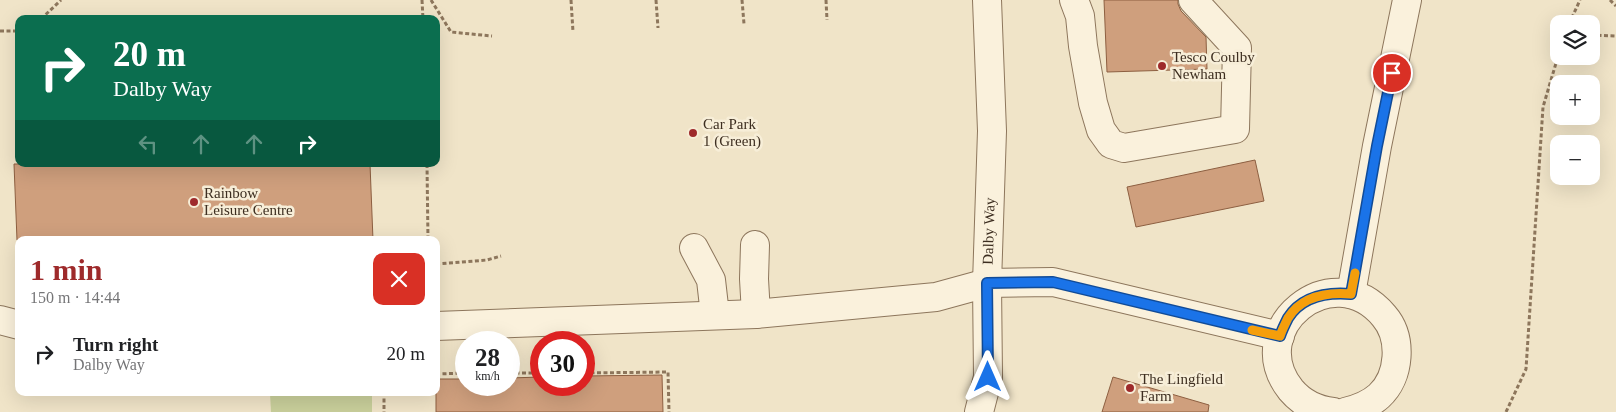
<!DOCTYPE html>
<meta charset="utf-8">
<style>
:root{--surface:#fff;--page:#f2f2f2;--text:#202124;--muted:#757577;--accent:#9e2a2b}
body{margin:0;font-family:"Times New Roman",serif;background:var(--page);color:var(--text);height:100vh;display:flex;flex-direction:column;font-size:19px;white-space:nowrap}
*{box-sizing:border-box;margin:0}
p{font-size:16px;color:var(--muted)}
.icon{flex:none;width:28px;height:28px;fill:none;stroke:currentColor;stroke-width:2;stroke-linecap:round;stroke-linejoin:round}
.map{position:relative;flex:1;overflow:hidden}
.side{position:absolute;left:15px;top:236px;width:425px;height:160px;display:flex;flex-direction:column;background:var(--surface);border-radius:10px;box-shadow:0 5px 20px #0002}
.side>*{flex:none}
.top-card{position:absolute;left:15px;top:15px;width:425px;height:152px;border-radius:10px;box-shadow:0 5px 20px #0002;background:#0b6e4f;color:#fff;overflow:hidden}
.buttons{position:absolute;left:1550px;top:15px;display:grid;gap:10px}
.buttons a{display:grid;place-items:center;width:50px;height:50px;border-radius:10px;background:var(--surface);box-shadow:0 5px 20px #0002;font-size:25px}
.speed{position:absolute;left:455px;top:331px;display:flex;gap:10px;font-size:25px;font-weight:700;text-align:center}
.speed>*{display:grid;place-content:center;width:65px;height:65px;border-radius:50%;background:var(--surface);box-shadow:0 5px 20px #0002;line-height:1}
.speed small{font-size:12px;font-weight:400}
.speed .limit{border:8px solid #d22;background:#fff;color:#111}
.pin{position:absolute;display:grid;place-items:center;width:42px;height:42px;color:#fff;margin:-21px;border:2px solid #fff;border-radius:50%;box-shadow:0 1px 5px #0007}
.me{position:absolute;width:55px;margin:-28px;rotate:0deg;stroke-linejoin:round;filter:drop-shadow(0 0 4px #0008)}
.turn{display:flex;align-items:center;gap:18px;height:105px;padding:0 15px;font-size:22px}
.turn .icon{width:65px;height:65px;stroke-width:2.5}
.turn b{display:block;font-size:35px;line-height:42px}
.lanes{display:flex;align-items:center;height:48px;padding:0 15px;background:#0003;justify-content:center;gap:25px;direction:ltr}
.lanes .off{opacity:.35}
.round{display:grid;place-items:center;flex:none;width:52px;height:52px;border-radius:10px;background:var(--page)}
.overview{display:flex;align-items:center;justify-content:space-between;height:85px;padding:0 15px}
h1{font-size:30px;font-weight:800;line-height:38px;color:var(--accent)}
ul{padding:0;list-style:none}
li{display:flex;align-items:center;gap:15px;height:65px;padding:0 15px}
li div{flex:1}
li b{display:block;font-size:19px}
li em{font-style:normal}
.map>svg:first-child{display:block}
.green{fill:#c9cf9b}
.building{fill:#cf9f7d;stroke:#8d5f41}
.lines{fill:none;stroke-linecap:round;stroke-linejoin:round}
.minor-casing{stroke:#8d765c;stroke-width:30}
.path{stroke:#8d765c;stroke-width:3;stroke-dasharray:4 2.5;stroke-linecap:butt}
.minor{stroke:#faf1dc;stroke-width:28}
.route-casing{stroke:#114b97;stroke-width:12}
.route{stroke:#1a73e8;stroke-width:9}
.slow{stroke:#f59e0b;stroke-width:9}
.poi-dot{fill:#9e2a2b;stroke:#f7eed8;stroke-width:2}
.labels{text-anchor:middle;stroke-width:5;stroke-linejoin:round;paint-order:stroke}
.poi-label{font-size:15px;fill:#3d2e20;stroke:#f7eed8;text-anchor:start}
.street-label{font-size:15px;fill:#3d2e20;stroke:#f7eed8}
</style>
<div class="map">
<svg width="1616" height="412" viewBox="0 0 1616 412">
<rect width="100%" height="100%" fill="#f0e4c8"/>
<!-- green -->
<polygon class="green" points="270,393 372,393 372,412 271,412"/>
<!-- building -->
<g class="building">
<polygon points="1104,0 1178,0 1178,4 1181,11 1206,37 1207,69 1107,72"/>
<polygon points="1255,160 1264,201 1136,227 1127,187"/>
<polygon points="14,164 370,164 373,240 17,240"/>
<polygon points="662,375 663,412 436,412 436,379 466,379 466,385 509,385 509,378 541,377 541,385 584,385 584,376"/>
<polygon points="1113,377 1209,405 1208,412 1102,412"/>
</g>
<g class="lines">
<defs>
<g id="minor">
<polyline points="1074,0 1080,16 1083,46 1093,103 1101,130 1111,144 1124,148 1235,129 1237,48 1193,0"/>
<polyline points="755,245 754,279 756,314"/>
<polyline points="694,248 711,280 715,315"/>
<polyline points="1351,294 1377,146 1407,0"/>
<polyline points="0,320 19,325"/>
<polyline points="436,326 756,314 936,297 987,283 1053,282 1280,336"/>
<path id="s1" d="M979 412 988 377 987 283 992 131 987 0"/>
<path d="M1333 412C1316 410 1302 403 1291 390 1242 329 1332 254 1384 316 1403 338 1400 377 1379 396 1369 405 1358 409 1345 412"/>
</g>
</defs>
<!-- minor casing -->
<use href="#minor" class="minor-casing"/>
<!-- path -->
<g class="path">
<polyline points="422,0 423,19"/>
<polyline points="431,0 451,32 492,36"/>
<polyline points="571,0 573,32"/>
<polyline points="656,0 658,28"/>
<polyline points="742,0 744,24"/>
<polyline points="826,0 827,20"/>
<polyline points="1610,0 1616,6"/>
<polyline points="41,19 61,0"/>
<polyline points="1569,24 1580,0"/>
<polyline points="0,31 19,31"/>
<polyline points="1591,35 1616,36"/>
<polyline points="427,164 428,240"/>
<polyline points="436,264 487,260 501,256"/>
<polyline points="509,373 541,373"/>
<polyline points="584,373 668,372 669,412"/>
<polyline points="436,374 466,373"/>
<polyline points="384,392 384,412"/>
<polyline points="1506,412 1526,369 1543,107 1559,53"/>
</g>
<!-- minor -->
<use href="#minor" class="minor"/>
</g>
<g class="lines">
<defs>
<path id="route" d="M988 377 987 283 1053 282 1280 336C1282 330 1285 324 1288 318 1302 296 1327 292 1351 294L1377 146 1392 73"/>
</defs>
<!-- route casing -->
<use href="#route" class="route-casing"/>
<!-- route -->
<use href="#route" class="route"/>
<!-- slow -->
<path class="slow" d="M1252 330 1280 336C1282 330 1285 324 1288 318 1302 296 1327 292 1351 294L1355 273"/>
</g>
<!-- markers -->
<g class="poi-dot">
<circle cx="1162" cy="66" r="5"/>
<circle cx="693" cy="133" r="5"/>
<circle cx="194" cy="202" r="5"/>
<circle cx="1130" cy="388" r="5"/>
</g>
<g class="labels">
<!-- poi labels -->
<g class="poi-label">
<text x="1172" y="62">Tesco Coulby<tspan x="1172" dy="17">Newham</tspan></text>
<text x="703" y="129">Car Park<tspan x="703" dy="17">1 (Green)</tspan></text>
<text x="204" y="198">Rainbow<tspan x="204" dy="17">Leisure Centre</tspan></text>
<text x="1140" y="384">The Lingfield<tspan x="1140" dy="17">Farm</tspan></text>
</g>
<!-- street labels -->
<g class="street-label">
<text dy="5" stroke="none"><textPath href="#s1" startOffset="182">Dalby Way</textPath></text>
</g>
</g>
</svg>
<div class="buttons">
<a><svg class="icon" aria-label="layers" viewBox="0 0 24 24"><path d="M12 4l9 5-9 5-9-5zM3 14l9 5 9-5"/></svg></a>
<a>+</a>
<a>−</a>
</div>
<div class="speed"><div>28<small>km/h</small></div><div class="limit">30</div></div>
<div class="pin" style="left:1392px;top:73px;background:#d93025"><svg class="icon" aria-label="arrive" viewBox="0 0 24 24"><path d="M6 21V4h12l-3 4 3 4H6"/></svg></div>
<svg class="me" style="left:988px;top:377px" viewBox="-20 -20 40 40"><path d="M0-17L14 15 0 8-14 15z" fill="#1a73e8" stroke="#fff" stroke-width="4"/></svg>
<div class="top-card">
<div class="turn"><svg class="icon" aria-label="right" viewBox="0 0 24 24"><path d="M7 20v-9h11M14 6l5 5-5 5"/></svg><div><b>20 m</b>Dalby Way</div></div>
<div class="lanes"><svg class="icon off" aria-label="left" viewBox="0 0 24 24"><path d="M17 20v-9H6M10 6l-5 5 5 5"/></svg><svg class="icon off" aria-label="ahead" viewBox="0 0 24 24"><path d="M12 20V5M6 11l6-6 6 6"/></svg><svg class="icon off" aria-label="ahead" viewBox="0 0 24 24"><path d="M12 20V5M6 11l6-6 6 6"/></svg><svg class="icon" aria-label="right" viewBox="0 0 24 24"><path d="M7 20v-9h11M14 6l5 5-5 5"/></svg></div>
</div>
<section class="side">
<div class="overview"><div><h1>1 min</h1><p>150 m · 14:44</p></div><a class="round" style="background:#d93025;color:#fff"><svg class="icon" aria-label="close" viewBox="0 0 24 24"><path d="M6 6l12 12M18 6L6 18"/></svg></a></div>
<ul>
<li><svg class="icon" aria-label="right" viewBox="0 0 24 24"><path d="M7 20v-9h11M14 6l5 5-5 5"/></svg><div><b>Turn right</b><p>Dalby Way</p></div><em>20 m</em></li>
</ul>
</section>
</div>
